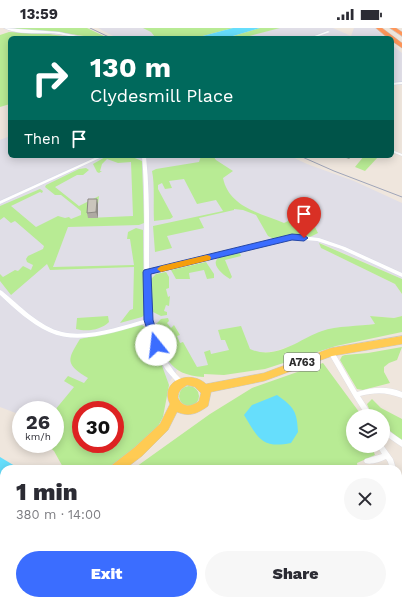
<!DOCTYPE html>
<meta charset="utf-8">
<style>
:root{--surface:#fff;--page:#f7f7f7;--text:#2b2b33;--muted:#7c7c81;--accent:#3b6dff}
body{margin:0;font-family:"Work Sans",sans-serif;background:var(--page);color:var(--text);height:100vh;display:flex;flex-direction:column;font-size:15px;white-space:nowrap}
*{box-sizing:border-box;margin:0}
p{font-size:13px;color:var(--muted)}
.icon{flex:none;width:22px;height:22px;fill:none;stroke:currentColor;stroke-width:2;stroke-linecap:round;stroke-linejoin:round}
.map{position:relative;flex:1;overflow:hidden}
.side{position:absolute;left:0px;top:437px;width:402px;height:140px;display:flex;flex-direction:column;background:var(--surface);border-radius:12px 12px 0 0;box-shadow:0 2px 10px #0003}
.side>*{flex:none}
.guide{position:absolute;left:8px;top:8px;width:386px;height:122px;border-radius:6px;box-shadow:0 2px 10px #0003;background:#00695c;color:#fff;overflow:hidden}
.tools{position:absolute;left:346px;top:381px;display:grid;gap:8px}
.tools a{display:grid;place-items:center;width:44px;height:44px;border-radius:50%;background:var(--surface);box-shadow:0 2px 10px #0003;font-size:20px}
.speed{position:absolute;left:12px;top:373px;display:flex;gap:8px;font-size:20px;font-weight:700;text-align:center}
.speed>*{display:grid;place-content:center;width:52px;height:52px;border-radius:50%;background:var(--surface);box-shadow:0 2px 10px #0003;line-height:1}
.speed small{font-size:10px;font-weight:400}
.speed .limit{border:6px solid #d22;background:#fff;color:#111}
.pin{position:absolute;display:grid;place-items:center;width:34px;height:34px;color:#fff;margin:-41px -17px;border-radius:50% 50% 50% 0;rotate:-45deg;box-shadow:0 0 4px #0007}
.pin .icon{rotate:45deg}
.me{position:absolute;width:44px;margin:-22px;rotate:344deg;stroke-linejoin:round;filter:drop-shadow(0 0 3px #0008)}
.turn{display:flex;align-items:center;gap:14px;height:84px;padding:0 16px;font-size:18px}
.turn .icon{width:52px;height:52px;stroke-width:2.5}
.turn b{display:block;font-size:28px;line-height:34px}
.then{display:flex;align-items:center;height:38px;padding:0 16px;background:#0003;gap:8px;font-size:15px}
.round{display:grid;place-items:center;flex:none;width:42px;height:42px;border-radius:21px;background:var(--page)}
.headline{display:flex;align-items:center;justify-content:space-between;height:68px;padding:0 16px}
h1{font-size:24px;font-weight:800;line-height:30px}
.primary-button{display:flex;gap:8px;margin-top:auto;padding:8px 16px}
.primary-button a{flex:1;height:46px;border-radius:24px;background:var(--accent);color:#fff;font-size:16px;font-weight:800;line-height:46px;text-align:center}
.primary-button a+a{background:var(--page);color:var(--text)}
.status{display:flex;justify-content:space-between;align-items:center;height:28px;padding:0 20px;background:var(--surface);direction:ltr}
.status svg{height:11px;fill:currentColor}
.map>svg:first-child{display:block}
.industrial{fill:#e0dee7;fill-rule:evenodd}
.green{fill:#b8eb94;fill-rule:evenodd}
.water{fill:#66defc}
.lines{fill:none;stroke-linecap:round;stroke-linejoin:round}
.street-casing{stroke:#d2d7e6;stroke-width:0.5}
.secondary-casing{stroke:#d2d7e6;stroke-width:1}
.primary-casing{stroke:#c8c8c8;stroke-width:1}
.highway-casing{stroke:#c8c8c8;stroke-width:1}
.street{fill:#fff;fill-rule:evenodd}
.secondary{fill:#fff;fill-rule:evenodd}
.primary{fill:#ffcb53;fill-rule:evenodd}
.highway{fill:#ff9659;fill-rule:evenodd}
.rail{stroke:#9fa5b9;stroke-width:1}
.wall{fill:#aea9a2}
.shaded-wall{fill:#8d8a84}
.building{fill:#cac5bc;stroke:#8d8a84}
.route{fill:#3b6dff;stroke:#2647a6}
.slow{fill:#f59e0b}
.labels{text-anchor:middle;stroke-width:3.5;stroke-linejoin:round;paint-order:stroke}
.shield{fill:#fff;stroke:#6b6b6b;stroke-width:1}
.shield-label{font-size:11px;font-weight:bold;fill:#2c2c2c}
</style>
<div class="status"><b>13:59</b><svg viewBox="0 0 49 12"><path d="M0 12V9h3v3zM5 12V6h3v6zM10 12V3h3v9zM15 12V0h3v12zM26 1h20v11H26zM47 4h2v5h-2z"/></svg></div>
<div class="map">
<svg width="402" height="577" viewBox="0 0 402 577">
<rect width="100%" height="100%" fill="#efe6dd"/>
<!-- industrial -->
<g class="industrial">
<polygon points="98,0 230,0 190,10 117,10"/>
<polygon points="279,0 333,0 351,8 354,0 375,0 385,10 241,10"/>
<polygon points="392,17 402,25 402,54 392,55"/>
<path d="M10 108V128H290L307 136 354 153 402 175V251L320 215 321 220 395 256 402 266V288L394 290 371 288 375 296 323 303 302 314 276 323 259 325 251 332 177 342 162 366 102 439 55 406V382H21V387L0 379V112ZM81 382H115V416H81Z"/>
</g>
<!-- green -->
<g class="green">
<path d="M12 0H87L108 10C87 10 70 5 49 3 37 2 24 3 12 0Z"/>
<polygon points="143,0 233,0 195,10 155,10 155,9 151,4"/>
<polygon points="260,0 280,0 242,10 226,10"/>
<polygon points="9,4 49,6 77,10 10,10 10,76 0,79 0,7"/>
<polygon points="107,128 130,128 142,133 144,195 139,197 68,199 53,239 134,237 130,211 127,211 128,204 136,200 143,202 144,287 142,289 120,295 130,282 133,281 134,239 50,242 47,236 11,267 0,253 0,246 3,249 15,242 18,243 23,238 31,242 33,237 27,234 26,231 28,228 43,221 44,218 15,193 11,195 4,189 0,192 0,178 40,161 43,163 42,165 40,164 11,178 36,199 58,188 65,190 69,189 71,191 81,187 81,183 61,167 55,167 45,159 46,157 79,141 86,140 89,142 83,147 77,147 55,159 79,178 99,168 98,176 89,177 88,190 133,188 131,134 118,135 107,131 102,136 100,143 102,143 99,145 97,144 93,136"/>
<path d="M201 128H213L216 132 233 143 223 150C229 179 260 185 284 195L300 187 315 199 318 205 310 209 291 208 274 211 268 208 256 187 243 182 234 181V182L199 190 204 200 167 208 172 220 155 224 153 198 223 183 216 172 197 176 184 151 169 153 172 160 165 161 162 155 158 157V161L173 189 170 191 154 193C153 178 155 157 152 143L156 141 199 134Z"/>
<polygon points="364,128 379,128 365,143 355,139"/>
<polygon points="319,215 402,251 402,266 395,256 321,220"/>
<path d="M240 225 241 228 225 232 232 249 230 251C224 248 208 235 220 229 226 226 234 226 240 225Z"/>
<polygon points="206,234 214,246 214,250 207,251 204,242 189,245 190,251 176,251 171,242"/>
<polygon points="166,244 169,249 169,260 166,261 168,269 170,268 169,278 166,277 164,283 167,284 167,287 161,288 153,284 151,268 151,251 156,246"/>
<path d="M108 288 109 294C101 302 87 304 76 301L77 290Z"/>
<path d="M370 288 394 290 402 288V304L336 318 265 341 224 347 204 346V349C167 347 165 328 155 297L161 291 168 290 169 293 167 295 171 300 174 297 180 307 177 308 180 315 183 314 197 339 208 337 204 324 210 322 211 326 229 322 225 312H221L218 302 241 298 250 321C276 333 299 311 322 303 336 298 360 298 375 296Z"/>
<path d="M142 297 149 302 169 357 163 389 155 404 113 441H64L54 423 46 416H55V382L74 359 64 353 68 348 84 355 88 350C65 336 67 332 80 311ZM81 382H115V416H81Z"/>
<polygon points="402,319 397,332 389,335 384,339 384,344 390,355 363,362 357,361 340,332 342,328 345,327 368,325"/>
<polygon points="323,335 362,388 353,388 353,418 371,418 375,427 357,435 358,441 133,441 210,386 252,360"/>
<circle cx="189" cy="368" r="10"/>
<polygon points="372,371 381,380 402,391 402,413 383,397 383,388 375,388 370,383 367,376"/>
<polygon points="4,540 4,573 76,573 81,577 0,577 0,543"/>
<polygon points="324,573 384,573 385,577 333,577"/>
</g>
<!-- water -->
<g class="water">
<polygon points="233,0 260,0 226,10 195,10"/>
<path d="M277 367C294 379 297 383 298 404L291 415C262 421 258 410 244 387L252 377Z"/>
<polygon points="0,429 20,441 4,441 4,486 0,483"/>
<polygon points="157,573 260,573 266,577 166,577"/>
</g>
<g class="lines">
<defs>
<g id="street">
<polygon points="328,3 330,4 313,10 309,10"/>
<polygon points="392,122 402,126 402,128 392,124"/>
<polygon points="99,128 104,128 0,176 0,173"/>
<path d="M142 128H146C150 166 149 204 149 242L292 207 319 210 345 219 402 245V249L341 221 317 213 292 211 149 245C149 277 151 313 171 339 174 344 179 349 183 353L184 355 183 357 181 358 179 357C175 352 170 347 166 342 156 328 151 311 147 295 117 303 80 318 49 304 30 295 15 281 0 267V262L2 263C19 277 40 299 62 304 88 310 122 298 147 291 141 237 147 182 142 128Z"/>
<path d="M329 322H333L357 364C373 359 387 358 402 364V370C386 364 376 364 360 368L373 388H366L354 369 329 326 328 324Z"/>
<polygon points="383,399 402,412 402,419 383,406"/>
<path d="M383 417 393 431 396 441H390L388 434 386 431C380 434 371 437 365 435L364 433 365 431 382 426 377 418H383Z"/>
<polygon points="398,454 400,455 402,459 402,475 399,474 398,470"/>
</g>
<g id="secondary">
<path d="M4 0 59 4 87 10C77 10 69 8 59 6 43 4 18 8 4 0Z"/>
<polygon points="402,54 402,56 392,57 392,55"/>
</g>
<g id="primary">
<path d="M402 308V316L332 328 264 353 211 364 208 378C197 386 189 389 177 384L168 402 142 428 125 441H110L112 437 134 420 160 396 170 376C159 353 190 341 206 356L264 345 331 320ZM187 357 195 359 201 365 199 373C191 379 183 380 178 370 178 363 181 361 187 357Z"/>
<polygon points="4,521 4,536 0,537 0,522"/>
</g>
<g id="highway">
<polygon points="376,0 382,0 402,15 402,20 392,13 392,10 388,10"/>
<polygon points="390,0 396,0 402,4 402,8"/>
</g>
</defs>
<!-- street casing -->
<use href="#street" class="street-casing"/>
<!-- secondary casing -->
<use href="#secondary" class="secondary-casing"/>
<!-- primary casing -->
<use href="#primary" class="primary-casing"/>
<!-- highway casing -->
<use href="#highway" class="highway-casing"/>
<!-- street -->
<use href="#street" class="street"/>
<!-- secondary -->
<use href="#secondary" class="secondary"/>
<!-- primary -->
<use href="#primary" class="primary"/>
<!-- highway -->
<use href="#highway" class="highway"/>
<!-- rail -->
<g class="rail">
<polyline points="90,0 111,10"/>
<polyline points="300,128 334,143 402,169"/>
</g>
</g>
<!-- wall -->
<g class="wall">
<polygon points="341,128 352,128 349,131"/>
<polygon points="98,176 98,190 88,190 87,185"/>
</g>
<!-- shaded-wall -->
<polygon class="shaded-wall" points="97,171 98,176 98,190 96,184"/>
<!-- building -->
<polygon class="building" points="88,171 97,171 96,184 87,185"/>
<!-- route -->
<polygon class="route" points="292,206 304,207 308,210 304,213 292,212 151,246 153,292 161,317 159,320 153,320 144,292 143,244 144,242"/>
<!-- slow -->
<polygon class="slow" points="207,227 210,228 211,230 210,232 161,244 157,241 161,238"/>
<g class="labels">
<!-- shield labels -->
<rect class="shield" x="284" y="325" width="36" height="18" rx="3"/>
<g class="shield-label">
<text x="302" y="338">A763</text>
</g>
</g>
</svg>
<div class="tools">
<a><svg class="icon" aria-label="layers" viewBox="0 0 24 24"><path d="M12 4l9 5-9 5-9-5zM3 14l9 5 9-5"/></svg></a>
</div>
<div class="speed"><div>26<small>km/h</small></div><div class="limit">30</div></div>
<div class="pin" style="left:304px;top:210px;background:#d93025"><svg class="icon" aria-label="arrive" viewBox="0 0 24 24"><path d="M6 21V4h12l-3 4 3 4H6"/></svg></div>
<svg class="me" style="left:156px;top:317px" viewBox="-20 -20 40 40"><circle r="19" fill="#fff"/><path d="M0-13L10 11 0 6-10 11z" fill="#3b6dff"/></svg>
<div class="guide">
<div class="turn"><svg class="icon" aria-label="right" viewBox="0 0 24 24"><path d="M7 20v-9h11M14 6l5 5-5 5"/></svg><div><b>130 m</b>Clydesmill Place</div></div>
<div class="then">Then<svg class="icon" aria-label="arrive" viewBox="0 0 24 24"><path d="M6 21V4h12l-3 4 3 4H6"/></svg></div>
</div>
<section class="side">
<div class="headline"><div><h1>1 min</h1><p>380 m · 14:00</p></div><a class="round"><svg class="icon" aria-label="close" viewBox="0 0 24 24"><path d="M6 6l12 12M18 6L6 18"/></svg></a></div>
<div class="primary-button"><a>Exit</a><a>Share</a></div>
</section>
</div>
